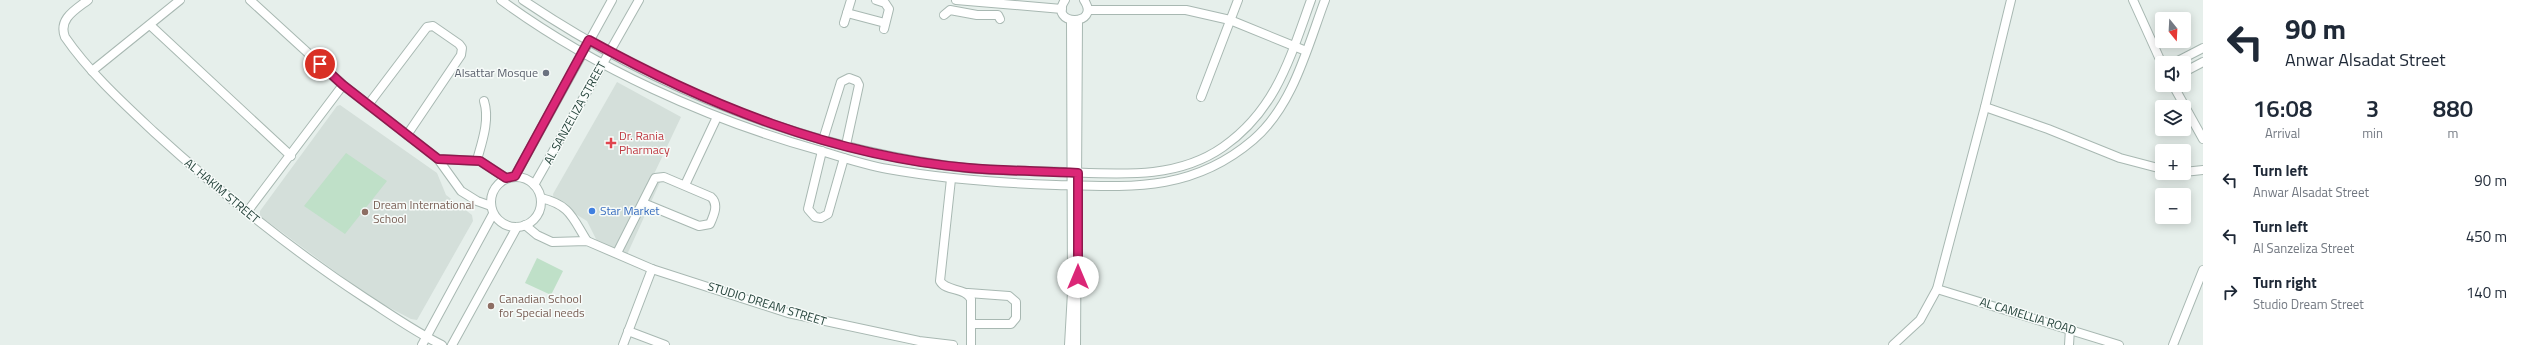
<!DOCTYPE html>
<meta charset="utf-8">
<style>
:root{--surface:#fff;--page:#f2f2f3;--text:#1f2937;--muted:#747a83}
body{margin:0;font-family:"Titillium Web",sans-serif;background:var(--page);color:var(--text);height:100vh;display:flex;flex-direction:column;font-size:15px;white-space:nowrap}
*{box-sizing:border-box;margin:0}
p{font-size:13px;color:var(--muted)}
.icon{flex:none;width:22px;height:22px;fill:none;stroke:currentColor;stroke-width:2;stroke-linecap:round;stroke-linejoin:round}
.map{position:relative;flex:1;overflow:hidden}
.details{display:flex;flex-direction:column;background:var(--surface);width:320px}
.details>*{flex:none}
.banner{background:#fff;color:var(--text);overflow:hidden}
.needle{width:26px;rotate:162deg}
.fabs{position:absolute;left:2155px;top:12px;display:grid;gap:8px}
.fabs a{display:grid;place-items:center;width:36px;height:36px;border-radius:4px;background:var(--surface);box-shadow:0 2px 10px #0003;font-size:20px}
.pin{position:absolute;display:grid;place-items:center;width:34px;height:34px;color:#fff;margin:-17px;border:2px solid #fff;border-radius:50%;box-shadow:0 1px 4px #0007}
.me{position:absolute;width:44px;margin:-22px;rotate:0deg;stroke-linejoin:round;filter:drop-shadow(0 0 3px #0008)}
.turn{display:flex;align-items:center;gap:14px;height:84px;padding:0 16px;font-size:18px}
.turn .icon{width:52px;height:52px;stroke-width:2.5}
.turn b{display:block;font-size:28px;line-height:34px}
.eta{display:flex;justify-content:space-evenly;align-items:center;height:68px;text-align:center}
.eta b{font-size:24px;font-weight:600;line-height:28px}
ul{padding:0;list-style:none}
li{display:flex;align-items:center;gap:12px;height:56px;padding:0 16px}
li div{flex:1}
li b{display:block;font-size:15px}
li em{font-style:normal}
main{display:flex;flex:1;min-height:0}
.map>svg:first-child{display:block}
.built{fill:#d4dfda}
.green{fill:#bfe0c8}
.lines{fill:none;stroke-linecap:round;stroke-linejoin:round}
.minor-casing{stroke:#a8b8b2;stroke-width:10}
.minor{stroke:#fff;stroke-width:8}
.route-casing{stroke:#8e194d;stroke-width:10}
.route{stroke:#db2777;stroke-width:7}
.worship-dot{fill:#6b7280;stroke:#f7fbf9;stroke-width:1.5}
.health-dot{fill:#e0444e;stroke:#f7fbf9;stroke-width:1.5}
.shop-dot{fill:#3f7fe0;stroke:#f7fbf9;stroke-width:1.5}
.education-dot{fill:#8d6e63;stroke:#f7fbf9;stroke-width:1.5}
.labels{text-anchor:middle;stroke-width:3;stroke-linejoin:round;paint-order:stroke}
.worship-label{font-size:12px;fill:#5b616d;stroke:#f7fbf9;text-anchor:end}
.street-label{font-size:12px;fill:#24423a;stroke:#f7fbf9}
.health-label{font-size:12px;fill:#be3a42;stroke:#f7fbf9;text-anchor:start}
.education-label{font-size:12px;fill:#785e54;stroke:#f7fbf9;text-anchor:start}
.shop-label{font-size:12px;fill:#366cbe;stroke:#f7fbf9;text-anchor:start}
</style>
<main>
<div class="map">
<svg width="2203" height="345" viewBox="0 0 2203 345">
<rect width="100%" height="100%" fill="#e6efeb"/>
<!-- built -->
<g class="built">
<polygon points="617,82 681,117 654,174 661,180 625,259 598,243 587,221 554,201 553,194"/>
<polygon points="340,105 437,173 446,195 472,215 473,221 417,320 411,319 371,298 260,216 260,211 337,106"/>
</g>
<!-- green -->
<g class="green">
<polygon points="346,153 387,181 345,234 304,206"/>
<polygon points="537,258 563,271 551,295 525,283"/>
</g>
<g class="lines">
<defs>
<g id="minor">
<path d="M88 0C75 10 58 19 65 37 89 72 123 103 154 132 220 192 290 249 365 298 390 314 415 332 442 345"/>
<polyline points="250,0 343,85 438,159 461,191 477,201 491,206"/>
<path d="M501 0C594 68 707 119 818 150 841 157 864 165 888 169 944 179 999 183 1056 185 1131 187 1192 192 1253 140 1293 106 1307 48 1325 0"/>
<path d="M523 0C655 89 808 150 966 168 998 171 1031 171 1063 172 1118 174 1176 180 1223 147 1276 110 1290 58 1311 0"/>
<polyline points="876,0 885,3 889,9 884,29"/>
<polyline points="956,0 1062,9"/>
<path d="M1065 0C1047 26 1102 27 1084 0"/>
<polyline points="2133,0 2162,64"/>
<polyline points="1088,10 1186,10 1230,20 1306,51"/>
<polyline points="847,13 885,23"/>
<polyline points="944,15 950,10 977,15 998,15 1000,19"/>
<polyline points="844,23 851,0"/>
<polyline points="150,25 291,156"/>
<polyline points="2174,63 2203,48"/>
<polyline points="92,71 180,0"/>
<polyline points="2184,72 2203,62"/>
<polyline points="2173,85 2203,139"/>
<polyline points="1201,97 1238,0"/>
<polyline points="368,105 427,27 433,26 459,44 462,48 461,55 407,135"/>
<polyline points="1985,107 2048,129 2120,158 2162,169"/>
<polyline points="823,140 841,82 849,78 857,81 859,85 846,145"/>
<polyline points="822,151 808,209 815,217 821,218 828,214 844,158"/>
<polyline points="438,159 480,161 506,178"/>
<path d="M477 160C482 142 490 120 484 101"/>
<polyline points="2184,172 2203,170"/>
<polyline points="515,176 612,0"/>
<circle cx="516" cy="202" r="25"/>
<path d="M951 179 940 281C946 292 965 287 971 299V345"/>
<polyline points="534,185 639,0"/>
<polyline points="685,185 717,117"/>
<path d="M541 198C570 205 572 217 587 241"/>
<polyline points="247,212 343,85"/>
<polyline points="525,225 537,235 552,242 587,241 652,269 788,313 919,341 953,345"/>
<path d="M617 253 655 178 664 177 711 197C719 204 714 215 710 224L699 226 643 203"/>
<polyline points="1937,289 2119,345"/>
<polyline points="968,293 1009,296 1016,302 1016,318 1011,324 972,324"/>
<polyline points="628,331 665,345"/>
<polyline points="422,345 493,214"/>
<polyline points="452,345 517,227"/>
<polyline points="623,345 652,269"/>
<polyline points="1069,345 1072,292 1071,20"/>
<polyline points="1076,345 1078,21"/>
<polyline points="1893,345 1920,320 1937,289 1985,107 2011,0"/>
<polyline points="2069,345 2070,329"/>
<polyline points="2173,345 2203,270"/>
</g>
</defs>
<!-- minor casing -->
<use href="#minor" class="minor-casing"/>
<!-- minor -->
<use href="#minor" class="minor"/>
</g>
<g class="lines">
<defs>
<path id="route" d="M320 64 343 85 438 159 480 161 506 178 515 176 589 40C707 105 833 156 969 168 1005 171 1041 171 1078 173V277"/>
</defs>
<!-- route casing -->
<use href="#route" class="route-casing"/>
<!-- route -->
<use href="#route" class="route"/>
</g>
<!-- markers -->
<circle class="worship-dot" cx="546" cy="73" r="4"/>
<path class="health-dot" d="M609 137h4v4h4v4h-4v4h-4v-4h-4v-4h4z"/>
<circle class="shop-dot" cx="592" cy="211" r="4"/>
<g class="education-dot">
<circle cx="365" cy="212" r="4"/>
<circle cx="491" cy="306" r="4"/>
</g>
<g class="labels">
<!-- worship labels -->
<g class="worship-label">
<text x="538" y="77">Alsattar Mosque</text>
</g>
<!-- street labels -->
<g class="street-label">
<text transform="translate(575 113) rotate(-61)" y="4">AL SANZELIZA STREET</text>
<text transform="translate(222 191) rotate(40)" y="4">AL HAKIM STREET</text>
<text transform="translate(767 304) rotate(17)" y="4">STUDIO DREAM STREET</text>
<text transform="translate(2028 316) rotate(17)" y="4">AL CAMELLIA ROAD</text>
</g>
<!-- health labels -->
<g class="health-label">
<text x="619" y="140">Dr. Rania<tspan x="619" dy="14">Pharmacy</tspan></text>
</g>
<!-- education labels -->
<g class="education-label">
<text x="373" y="209">Dream International<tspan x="373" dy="14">School</tspan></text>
<text x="499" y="303">Canadian School<tspan x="499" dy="14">for Special needs</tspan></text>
</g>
<!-- shop labels -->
<g class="shop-label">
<text x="600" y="215">Star Market</text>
</g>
</g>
</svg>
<div class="fabs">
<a><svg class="needle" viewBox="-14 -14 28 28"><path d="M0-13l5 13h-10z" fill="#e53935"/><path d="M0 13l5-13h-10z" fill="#747a83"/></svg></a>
<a><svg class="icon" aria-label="sound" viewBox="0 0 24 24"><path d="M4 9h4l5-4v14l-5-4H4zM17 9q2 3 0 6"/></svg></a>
<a><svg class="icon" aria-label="layers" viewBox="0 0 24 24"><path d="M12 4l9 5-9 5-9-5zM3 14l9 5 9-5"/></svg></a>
<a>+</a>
<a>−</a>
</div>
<div class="pin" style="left:320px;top:64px;background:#d93025"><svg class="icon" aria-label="arrive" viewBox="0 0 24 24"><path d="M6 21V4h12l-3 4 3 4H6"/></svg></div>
<svg class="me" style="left:1078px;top:277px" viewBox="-20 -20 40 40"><circle r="19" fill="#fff"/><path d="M0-13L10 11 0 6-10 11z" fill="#db2777"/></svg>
</div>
<section class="details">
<div class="banner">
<div class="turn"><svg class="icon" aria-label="left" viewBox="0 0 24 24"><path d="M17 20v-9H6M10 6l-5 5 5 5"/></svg><div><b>90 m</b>Anwar Alsadat Street</div></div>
</div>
<div class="eta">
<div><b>16:08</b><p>Arrival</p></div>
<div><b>3</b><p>min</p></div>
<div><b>880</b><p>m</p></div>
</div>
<ul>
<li><svg class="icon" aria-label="left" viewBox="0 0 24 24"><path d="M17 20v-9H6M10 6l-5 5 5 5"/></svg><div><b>Turn left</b><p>Anwar Alsadat Street</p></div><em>90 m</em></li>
<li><svg class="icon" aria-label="left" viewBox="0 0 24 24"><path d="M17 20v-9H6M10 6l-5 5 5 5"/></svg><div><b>Turn left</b><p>Al Sanzeliza Street</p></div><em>450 m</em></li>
<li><svg class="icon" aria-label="right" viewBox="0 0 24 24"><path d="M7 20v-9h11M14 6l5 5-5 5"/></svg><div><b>Turn right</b><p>Studio Dream Street</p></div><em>140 m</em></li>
</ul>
</section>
</main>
